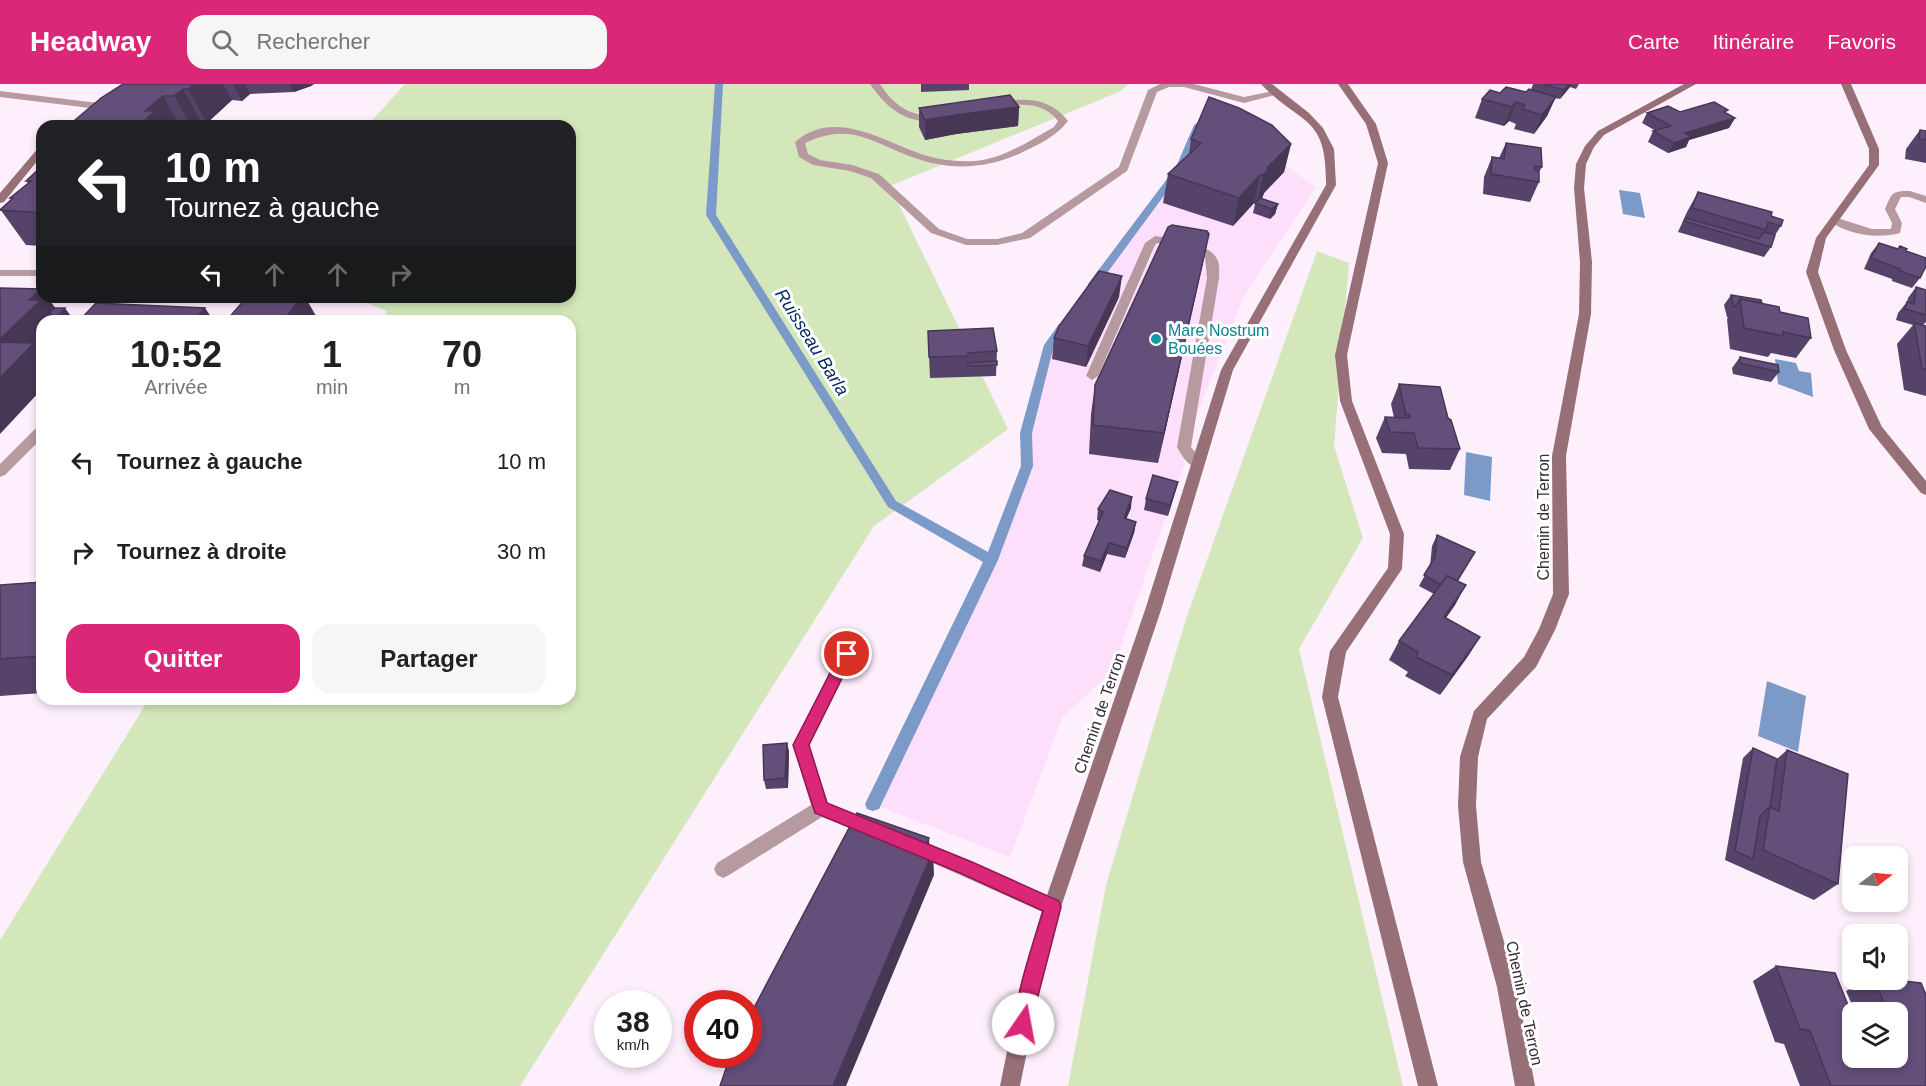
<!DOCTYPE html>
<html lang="fr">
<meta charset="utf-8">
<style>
:root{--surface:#fff;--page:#f6f6f6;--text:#202124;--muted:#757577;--accent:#db2777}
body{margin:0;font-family:Helvetica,sans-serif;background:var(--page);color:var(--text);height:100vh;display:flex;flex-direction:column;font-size:22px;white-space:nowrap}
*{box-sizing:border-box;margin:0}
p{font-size:20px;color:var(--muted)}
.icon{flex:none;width:33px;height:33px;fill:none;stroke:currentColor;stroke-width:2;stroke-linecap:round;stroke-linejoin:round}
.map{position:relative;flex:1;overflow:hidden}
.drawer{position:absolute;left:36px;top:231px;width:540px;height:390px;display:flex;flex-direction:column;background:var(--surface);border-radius:18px;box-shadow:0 3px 9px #0003}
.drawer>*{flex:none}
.banner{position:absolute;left:36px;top:36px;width:540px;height:183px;border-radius:18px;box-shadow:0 3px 9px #0003;background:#202124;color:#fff;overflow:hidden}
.needle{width:39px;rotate:74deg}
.fabs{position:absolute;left:1842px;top:762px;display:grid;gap:12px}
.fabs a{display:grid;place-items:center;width:66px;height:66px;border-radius:12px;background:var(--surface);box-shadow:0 3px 9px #0003;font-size:30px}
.speed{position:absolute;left:594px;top:906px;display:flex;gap:12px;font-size:30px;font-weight:700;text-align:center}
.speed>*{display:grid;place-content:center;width:78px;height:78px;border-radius:50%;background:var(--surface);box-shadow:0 3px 9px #0003;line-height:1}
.speed small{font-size:15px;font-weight:400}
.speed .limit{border:9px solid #d22;background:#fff;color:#111}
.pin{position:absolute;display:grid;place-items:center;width:51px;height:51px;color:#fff;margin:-26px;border:3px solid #fff;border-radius:50%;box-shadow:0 2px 6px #0007}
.me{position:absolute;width:66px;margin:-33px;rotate:12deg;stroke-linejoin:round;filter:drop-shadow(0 0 4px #0008)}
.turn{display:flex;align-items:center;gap:21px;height:126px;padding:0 30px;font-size:27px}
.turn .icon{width:78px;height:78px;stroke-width:2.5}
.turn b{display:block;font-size:42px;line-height:51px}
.lanes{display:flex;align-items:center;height:57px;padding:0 30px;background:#0003;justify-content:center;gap:30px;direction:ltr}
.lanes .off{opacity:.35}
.eta{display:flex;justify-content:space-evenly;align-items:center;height:102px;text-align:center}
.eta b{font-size:36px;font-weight:800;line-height:42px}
.action{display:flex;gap:12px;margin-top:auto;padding:12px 30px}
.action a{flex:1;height:69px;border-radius:18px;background:var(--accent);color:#fff;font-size:24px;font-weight:800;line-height:69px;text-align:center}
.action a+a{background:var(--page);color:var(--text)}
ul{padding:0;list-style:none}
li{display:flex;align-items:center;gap:18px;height:90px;padding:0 30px}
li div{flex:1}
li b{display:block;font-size:22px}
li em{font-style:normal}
header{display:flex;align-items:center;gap:36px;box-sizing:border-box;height:84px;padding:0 30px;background:var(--accent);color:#fff}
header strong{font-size:28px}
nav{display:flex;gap:33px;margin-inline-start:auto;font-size:21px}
.search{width:420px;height:54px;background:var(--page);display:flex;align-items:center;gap:15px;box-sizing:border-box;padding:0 21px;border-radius:18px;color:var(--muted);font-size:22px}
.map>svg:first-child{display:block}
.built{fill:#fddffc}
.green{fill:#d3e7bb}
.water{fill:#7c9ac7}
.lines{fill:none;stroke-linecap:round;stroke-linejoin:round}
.stream{fill:#7c9ac7;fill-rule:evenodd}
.lane{fill:#b69aa0;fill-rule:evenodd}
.secondary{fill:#966f77;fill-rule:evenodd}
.wall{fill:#564369}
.shaded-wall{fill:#463755}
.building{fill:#644e7a;stroke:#463755;stroke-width:1.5}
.route{fill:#db2777;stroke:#8e194d;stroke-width:1.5}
.culture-dot{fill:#0f9aa8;stroke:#fff;stroke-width:2}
.labels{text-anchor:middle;stroke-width:6;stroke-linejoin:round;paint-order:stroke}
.culture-label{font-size:16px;fill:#0d838f;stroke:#fff;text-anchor:start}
.street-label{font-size:16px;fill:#362d36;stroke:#fff}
.water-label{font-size:18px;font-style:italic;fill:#032a60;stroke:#fff}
</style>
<header>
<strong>Headway</strong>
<div class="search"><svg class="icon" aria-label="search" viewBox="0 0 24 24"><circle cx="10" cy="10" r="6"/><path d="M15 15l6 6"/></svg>Rechercher</div>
<nav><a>Carte</a><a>Itinéraire</a><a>Favoris</a></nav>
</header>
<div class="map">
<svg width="1926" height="1002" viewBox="0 0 1926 1002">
<rect width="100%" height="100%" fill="#feeffd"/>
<!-- built -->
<polygon class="built" points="1199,39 1266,68 1316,103 1244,212 1184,363 1184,381 1112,587 1062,634 1010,773 873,720 991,476 1027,382 1026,349 1049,261 1180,83"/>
<!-- green -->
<g class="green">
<polygon points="405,0 1129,0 1121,7 890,102 1008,345 874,442 520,1002 0,1002 0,856 149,615 570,615 570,237 382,237 387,227 351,213 570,213 570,42 367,42"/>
<polygon points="1317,167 1349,179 1334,362 1363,454 1299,565 1403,1002 1068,1002 1106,801 1186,535"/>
</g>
<!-- water -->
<g class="water">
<polygon points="1619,106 1640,109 1645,134 1623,130"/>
<polygon points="1775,275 1796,279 1799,287 1811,289 1813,313 1778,300"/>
<polygon points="1466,368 1492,373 1490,417 1464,411"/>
<polygon points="1767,597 1806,612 1798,668 1758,652"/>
</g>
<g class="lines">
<!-- stream -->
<g class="stream">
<polygon points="715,0 723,0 716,131 896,417 988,468 1021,382 1020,349 1044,261 1059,240 1063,239 1068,242 1054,261 1032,349 1033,382 998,476 879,725 873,727 867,725 865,720 983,478 888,423 706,131"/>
<polygon points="1198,38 1202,41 1185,83 1096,204 1088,204 1088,200 1176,83 1194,41"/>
</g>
<!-- lane -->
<g class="lane">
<path d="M870 0H880C890 16 904 29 924 31 931 32 937 30 943 34 937 38 931 37 924 37 899 35 884 20 870 0Z"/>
<path d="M1160 0H1194L1244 13 1278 6 1283 9 1244 19 1184 3H1169L1157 8 1127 87 1030 154 997 161H966L931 149 871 94 850 87 813 81 799 73 795 58C834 23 885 58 924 71 940 76 958 78 974 77 1003 75 1029 57 1054 43L1058 37C1042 17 1019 19 996 25L993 24V20C1021 13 1049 12 1068 37 1057 52 1039 60 1023 68 988 85 951 87 915 74 872 59 851 37 805 59L808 70 820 76 852 81 879 90 939 145 967 155H997L1022 149 1119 83 1148 6Z"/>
<polygon points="0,7 98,19 103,22 98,25 0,13"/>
<path d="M1910 107 1926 112V119L1909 113H1901L1895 125 1902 139 1900 149C1878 155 1846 151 1829 136L1834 133 1872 145H1891L1892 139 1885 125C1892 109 1891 107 1910 107Z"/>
<path d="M1155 152C1171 154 1210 159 1217 175 1220 180 1219 188 1219 194L1191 363 1205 380 1198 385C1188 382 1182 372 1177 363L1207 194 1205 173 1191 166 1157 159 1155 161 1098 292 1092 296 1086 292 1145 159Z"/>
<rect x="0" y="186" width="42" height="6"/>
<polygon points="42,342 42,354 5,391 0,393 0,380 37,343"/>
<polygon points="847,564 853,565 855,570 809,661 828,719 878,739 881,745 878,751 872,753 822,733 729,791 723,794 717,791 714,785 717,779 811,721 793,661 841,565"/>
<polygon points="917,755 1059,817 1061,823 1059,829 1052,832 1045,829 911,769 908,763 911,757"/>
</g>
<!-- secondary -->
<g class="secondary">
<path d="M1261 0H1272L1309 29 1323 44 1334 65 1336 101 1233 286 1161 526 1061 823 1041 899 1020 1002H1000L1021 899 1043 823 1145 526 1221 286 1326 101C1327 30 1301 42 1261 0Z"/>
<polygon points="1338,0 1348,0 1376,40 1388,79 1347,271 1352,317 1404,450 1402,485 1346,568 1338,613 1438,1002 1418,1002 1322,613 1330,567 1388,484 1390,450 1340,317 1335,271 1378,79 1366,40"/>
<polygon points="1684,0 1696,0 1604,51 1594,63 1586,80 1584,104 1592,178 1591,230 1566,372 1569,510 1555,546 1536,583 1487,635 1478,673 1476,722 1481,778 1517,903 1535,1002 1515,1002 1497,903 1463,778 1458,722 1460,673 1474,627 1524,573 1539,545 1553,510 1552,372 1579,230 1580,178 1574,104 1576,80 1585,62 1598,47"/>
<polygon points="1841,0 1851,0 1879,65 1879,81 1826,154 1818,188 1846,266 1882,343 1926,397 1926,411 1921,409 1869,345 1834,266 1806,188 1816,154 1869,81 1869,65"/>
<polygon points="42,62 42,71 4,118 0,119 0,109 39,63"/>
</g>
</g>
<!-- wall -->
<g class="wall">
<polygon points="123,0 314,0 311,2 294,8 250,10 242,17 232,16 207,39 202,39 198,42 68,42"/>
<polygon points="921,0 969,0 969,6 921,8"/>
<polygon points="1533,0 1579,0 1576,5 1570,3 1560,15 1555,14 1547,32 1534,50 1514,45 1516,40 1509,37 1504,42 1475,34 1482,15 1500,9 1526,8 1531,6"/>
<polygon points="1019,23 1018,42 956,50 925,56 919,43 919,24"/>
<polygon points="1680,28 1727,29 1735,34 1729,44 1689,56 1686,63 1668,69 1648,58 1653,47 1656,47 1642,39 1647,29"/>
<polygon points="1920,46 1926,47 1926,79 1905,75 1906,65"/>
<polygon points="1191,55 1291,60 1284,88 1264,109 1262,115 1278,120 1275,130 1270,135 1253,129 1255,120 1254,119 1233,142 1163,119 1168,90 1189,70"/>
<polygon points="1506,59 1542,83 1539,88 1539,98 1530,118 1483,110 1484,93 1492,73 1499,74"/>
<polygon points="42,82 42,162 26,161 0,125 11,116 10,114 28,99 26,97"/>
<polygon points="1698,108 1771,132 1781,142 1775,151 1771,163 1764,173 1678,148 1687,128"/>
<polygon points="1209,150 1158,379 1089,370 1091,330 1095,301"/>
<polygon points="1879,159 1906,167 1920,194 1912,204 1892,197 1892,195 1864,185 1871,169"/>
<polygon points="1916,203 1926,206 1926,238 1923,241 1926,242 1926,312 1904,306 1897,260 1913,241 1896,236 1898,229 1907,218 1908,214"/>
<polygon points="1731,211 1762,219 1780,228 1811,254 1796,274 1771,269 1768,273 1730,265 1727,235 1728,234 1727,233 1724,221"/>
<polygon points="1119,213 1086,283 1052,275 1054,254"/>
<polygon points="928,247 997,267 996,292 930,294"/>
<polygon points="1740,273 1779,288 1771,298 1733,290 1732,284"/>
<polygon points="1399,300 1448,334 1460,365 1450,386 1409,385 1406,370 1382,369 1376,354 1385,333 1394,334 1391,320"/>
<polygon points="1178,398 1168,432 1144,426 1146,415"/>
<polygon points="1131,424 1126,435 1136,438 1134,449 1125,474 1107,470 1100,488 1082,482 1084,472 1099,437 1097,436 1098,425"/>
<polygon points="1437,451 1475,468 1458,497 1455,521 1445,534 1480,553 1468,572 1440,611 1405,592 1408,588 1389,576 1399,557 1434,510 1419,502 1430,482 1432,462"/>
<polygon points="42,498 42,609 0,612 0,501"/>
<polygon points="787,659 789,668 788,704 766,705 764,696"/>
<polygon points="1753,664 1777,675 1787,666 1838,800 1814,816 1725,776 1743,674"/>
<polygon points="1776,882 1852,974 1898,974 1898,928 1855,928 1846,907 1868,896 1895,896 1926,1002 1800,1002 1784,960 1775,958 1753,897"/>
</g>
<!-- shaded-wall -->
<g class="shaded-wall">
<polygon points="194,0 223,0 232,16 207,39 188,5"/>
<polygon points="233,0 245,0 250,10 242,17"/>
<polygon points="290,0 314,0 311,2 294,8"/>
<polygon points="1569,0 1571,0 1570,3 1560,15 1564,6"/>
<polygon points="183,5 202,39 198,42 191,42 174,12"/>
<polygon points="163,12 180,42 139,42 145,27"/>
<polygon points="1556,13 1547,32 1534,50 1542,31"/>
<polygon points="1516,18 1509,37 1504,42 1512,23"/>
<polygon points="1019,23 1018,42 956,50 925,56 925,36 956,31"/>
<polygon points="1735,34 1729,44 1689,56 1686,63 1668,69 1674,59 1685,49"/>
<polygon points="1291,60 1284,88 1264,109 1262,114 1257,120 1263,91 1267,84"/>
<polygon points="1260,91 1254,119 1233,142 1239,114"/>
<polygon points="1278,120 1275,130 1270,135 1272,125"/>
<polygon points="1209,150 1203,179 1158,379 1164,349"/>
<polygon points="1122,192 1119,213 1086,283 1088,262"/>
<polygon points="41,205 42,207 42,213 47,213 60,230 65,224 73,235 71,237 42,237 42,267 41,268 42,269 42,305 0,350 0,255 29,216"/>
<polygon points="302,213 305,213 319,237 283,237"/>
<polygon points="205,224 214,237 194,237"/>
<polygon points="1178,398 1175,409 1168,432 1170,421"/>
<polygon points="1132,413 1131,424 1122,445 1124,434"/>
<polygon points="1136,438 1134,449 1125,474 1127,464"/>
<polygon points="1109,459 1107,470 1100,488 1101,477"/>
<polygon points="1466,501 1455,521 1433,553 1444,533"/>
<polygon points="1480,553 1468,572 1440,611 1452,591"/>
<polygon points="787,659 789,668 788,704 785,694"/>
<polygon points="929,754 930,775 933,767 934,791 846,1002 833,1002"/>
</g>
<!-- building -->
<g class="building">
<polygon points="123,0 194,0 188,5 183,5 174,12 163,12 145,27 155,27 146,35 149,35 139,42 68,42 101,14"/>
<polygon points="1544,0 1569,0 1564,6"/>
<polygon points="1506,3 1526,8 1529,5 1556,13 1542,31 1522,25 1525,21 1516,18 1512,23 1482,15 1490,6 1500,9"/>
<polygon points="1010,11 1019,23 956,31 925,36 919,24"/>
<polygon points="1209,13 1239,24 1272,41 1291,60 1267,84 1269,85 1263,91 1260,91 1239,114 1168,90 1201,59 1191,55"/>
<polygon points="1714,18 1728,26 1724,28 1735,34 1685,49 1691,53 1674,59 1653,47 1671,42 1647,29 1668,22 1680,28"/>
<polygon points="1920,46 1926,47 1926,56 1919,55"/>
<polygon points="1506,59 1541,64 1542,83 1535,82 1535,86 1539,87 1539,98 1491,90 1492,73 1504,75"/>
<polygon points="42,82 42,129 0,126 13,114 10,114 31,97 26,97"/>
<polygon points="1698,108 1772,128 1771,132 1783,136 1781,142 1768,138 1766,146 1692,124"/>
<polygon points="1260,114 1278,120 1272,125 1255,119"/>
<polygon points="1686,134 1759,155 1764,148 1775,151 1771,163 1684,137"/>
<polygon points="1172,141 1207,147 1209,150 1164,349 1093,341 1095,301 1168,143"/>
<polygon points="1879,159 1898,165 1900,162 1907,165 1906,167 1926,174 1926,182 1920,194 1900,187 1900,185 1871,174"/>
<polygon points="1099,187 1122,192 1088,262 1054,254 1059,242"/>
<polygon points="1916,203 1926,206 1926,231 1905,225 1907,218 1914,220"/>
<polygon points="0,204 41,205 29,216 41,216 0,255"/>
<polygon points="1731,211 1761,216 1762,219 1740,215 1735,223 1734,223"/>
<polygon points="247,213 302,213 283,237 226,237"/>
<polygon points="1740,215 1779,223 1780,228 1808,234 1811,254 1783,248 1783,252 1744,244"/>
<polygon points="96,219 205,224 194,237 79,237"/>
<polygon points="55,224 65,224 55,234 50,228"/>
<polygon points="1914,239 1926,242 1926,286 1922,285"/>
<polygon points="993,244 997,267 968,269 968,272 929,273 928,247"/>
<polygon points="0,258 34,259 0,294"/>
<polygon points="1740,273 1778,281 1779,288 1740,279"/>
<polygon points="997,277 997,281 968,282 968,279"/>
<polygon points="1399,300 1440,303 1448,334 1451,336 1460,365 1418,364 1414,349 1390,348 1385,333 1410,334 1410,331 1406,331"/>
<polygon points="1153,391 1178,398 1170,421 1146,415"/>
<polygon points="1110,406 1132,413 1124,434 1136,438 1127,464 1109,459 1101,477 1084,472 1103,428 1098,425"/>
<polygon points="1437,451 1475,468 1457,497 1447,492 1441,501 1424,491 1435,473"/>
<polygon points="1447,492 1466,501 1444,533 1480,553 1452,591 1416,573 1418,568 1399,557"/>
<polygon points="42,498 42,572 0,575 0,501"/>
<polygon points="787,659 785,694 764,696 763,661"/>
<polygon points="1753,664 1777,675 1770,723 1760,732 1753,775 1735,767"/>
<polygon points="1787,666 1848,690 1838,800 1763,766 1770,723 1779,727"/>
<polygon points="857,729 929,754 925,764 933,767 833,1002 720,1002 731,970 748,970 748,935"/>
<polygon points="1776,882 1835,889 1852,931 1852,974 1898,974 1898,956 1899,957 1898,952 1898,928 1888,928 1874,896 1895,896 1921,899 1926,911 1926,1002 1831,1002 1810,947 1800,945"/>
</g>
<!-- route -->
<path class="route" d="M847 565 852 566 854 570 809 661 827 719 972 778 1059 817 1061 823 1029 947 1023 950 1016 947C1009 929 1036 850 1043 827L960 789 815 729 793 661 842 566Z"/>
<!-- markers -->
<circle class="culture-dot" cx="1156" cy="255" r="6"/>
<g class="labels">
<!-- culture labels -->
<g class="culture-label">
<text x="1168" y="252">Mare Nostrum<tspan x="1168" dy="18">Bouées</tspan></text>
</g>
<!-- street labels -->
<g class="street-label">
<text transform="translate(1543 433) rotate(-90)" y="6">Chemin de Terron</text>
<text transform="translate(1099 629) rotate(-71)" y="6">Chemin de Terron</text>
<text transform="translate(1525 919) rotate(78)" y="6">Chemin de Terron</text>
</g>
<!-- water labels -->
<g class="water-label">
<text transform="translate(812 258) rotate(58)" y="6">Ruisseau Barla</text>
</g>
</g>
</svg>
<div class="fabs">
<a><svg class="needle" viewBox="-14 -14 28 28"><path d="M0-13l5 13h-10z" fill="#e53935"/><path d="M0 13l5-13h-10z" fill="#757577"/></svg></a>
<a><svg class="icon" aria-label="sound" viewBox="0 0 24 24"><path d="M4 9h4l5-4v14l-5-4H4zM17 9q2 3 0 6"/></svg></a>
<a><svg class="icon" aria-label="layers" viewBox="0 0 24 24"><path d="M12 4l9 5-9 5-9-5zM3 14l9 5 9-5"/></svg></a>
</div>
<div class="speed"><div>38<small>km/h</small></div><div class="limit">40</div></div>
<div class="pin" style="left:847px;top:570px;background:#d93025"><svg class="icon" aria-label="arrive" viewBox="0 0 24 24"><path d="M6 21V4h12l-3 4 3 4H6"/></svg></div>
<svg class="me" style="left:1023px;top:940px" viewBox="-20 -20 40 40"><circle r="19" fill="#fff"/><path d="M0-13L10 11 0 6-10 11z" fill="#db2777"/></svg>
<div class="banner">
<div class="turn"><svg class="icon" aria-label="left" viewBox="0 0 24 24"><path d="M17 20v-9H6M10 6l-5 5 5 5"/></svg><div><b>10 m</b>Tournez à gauche</div></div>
<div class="lanes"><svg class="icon" aria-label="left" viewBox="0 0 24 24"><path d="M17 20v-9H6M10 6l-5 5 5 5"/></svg><svg class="icon off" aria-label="ahead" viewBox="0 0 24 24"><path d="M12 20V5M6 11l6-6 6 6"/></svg><svg class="icon off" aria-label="ahead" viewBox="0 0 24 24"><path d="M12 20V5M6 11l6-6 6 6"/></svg><svg class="icon off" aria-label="right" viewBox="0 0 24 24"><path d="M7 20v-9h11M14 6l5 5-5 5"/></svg></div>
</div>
<section class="drawer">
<div class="eta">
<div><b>10:52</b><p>Arrivée</p></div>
<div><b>1</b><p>min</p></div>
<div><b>70</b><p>m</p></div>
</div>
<ul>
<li><svg class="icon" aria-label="left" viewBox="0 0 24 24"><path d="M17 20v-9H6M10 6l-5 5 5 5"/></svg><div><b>Tournez à gauche</b></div><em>10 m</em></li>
<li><svg class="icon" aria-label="right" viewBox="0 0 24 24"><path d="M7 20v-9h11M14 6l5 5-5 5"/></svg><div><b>Tournez à droite</b></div><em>30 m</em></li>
</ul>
<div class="action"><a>Quitter</a><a>Partager</a></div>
</section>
</div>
